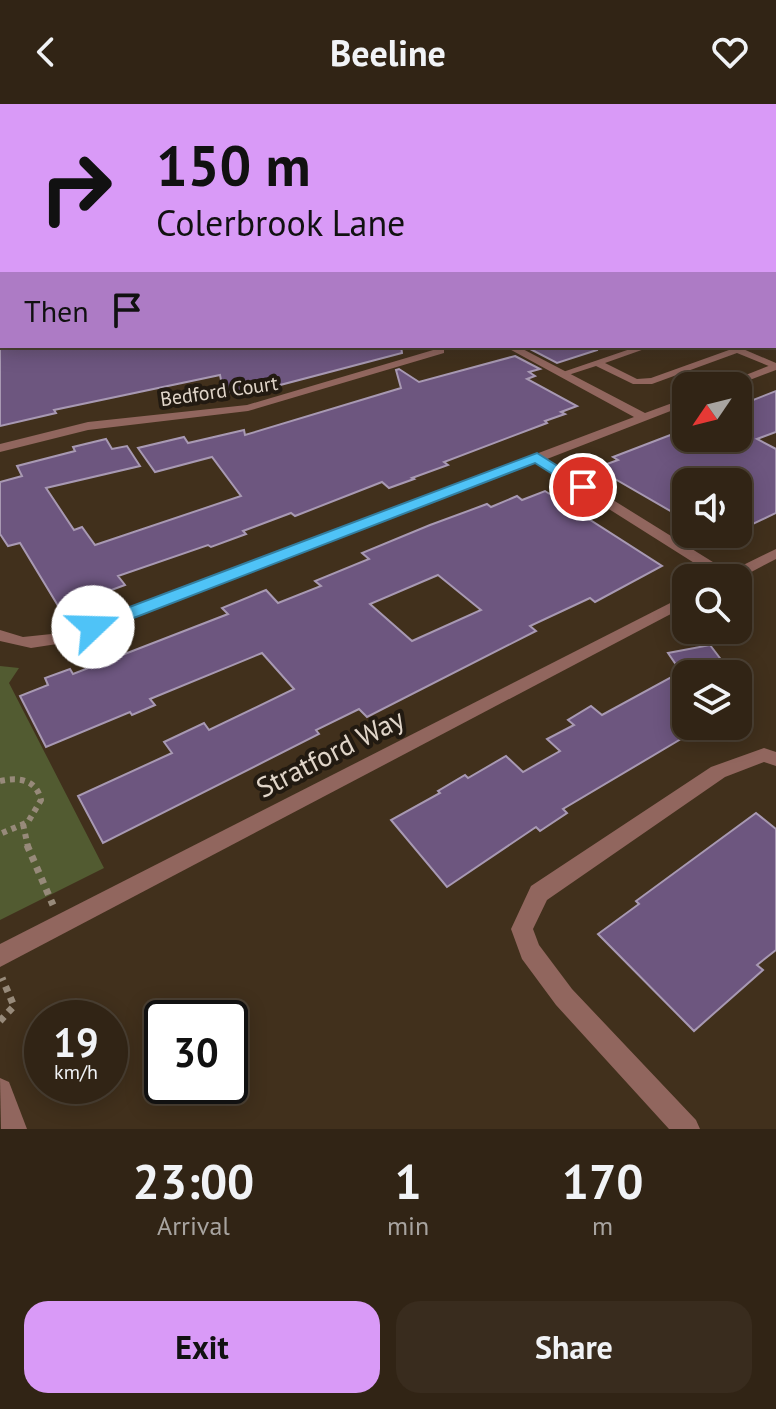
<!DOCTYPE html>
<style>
:root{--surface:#312415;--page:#392c1e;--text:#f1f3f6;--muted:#a8a4a0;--line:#4c4134;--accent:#d99af7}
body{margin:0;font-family:"PT Sans",sans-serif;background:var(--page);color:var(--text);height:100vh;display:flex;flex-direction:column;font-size:30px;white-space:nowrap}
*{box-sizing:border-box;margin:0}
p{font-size:26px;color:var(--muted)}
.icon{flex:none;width:44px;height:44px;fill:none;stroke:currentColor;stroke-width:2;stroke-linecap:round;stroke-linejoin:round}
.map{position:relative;height:1025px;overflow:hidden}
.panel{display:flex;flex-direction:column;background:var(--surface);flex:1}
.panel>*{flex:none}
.guide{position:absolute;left:0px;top:0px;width:776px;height:244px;box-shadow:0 4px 20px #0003,0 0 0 2px var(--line);background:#d99af7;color:#111;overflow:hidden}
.needle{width:52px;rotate:235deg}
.tools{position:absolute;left:672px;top:268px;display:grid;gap:16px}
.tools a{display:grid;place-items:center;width:80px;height:80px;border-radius:16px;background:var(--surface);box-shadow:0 4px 20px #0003,0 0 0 2px var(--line);font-size:40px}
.speed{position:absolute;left:24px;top:896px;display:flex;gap:16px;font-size:40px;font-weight:700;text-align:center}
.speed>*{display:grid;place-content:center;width:104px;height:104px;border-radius:50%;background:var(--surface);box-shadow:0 4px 20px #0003,0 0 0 2px var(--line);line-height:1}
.speed small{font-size:20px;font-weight:400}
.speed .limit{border:4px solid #111;border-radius:12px;background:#fff;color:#111}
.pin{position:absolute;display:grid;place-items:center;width:68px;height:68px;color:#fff;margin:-34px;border:4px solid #fff;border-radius:50%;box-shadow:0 2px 8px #0007}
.me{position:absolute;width:88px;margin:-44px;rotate:69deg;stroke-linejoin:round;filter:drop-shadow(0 0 6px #0008)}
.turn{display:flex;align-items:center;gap:28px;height:168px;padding:0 24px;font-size:36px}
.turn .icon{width:104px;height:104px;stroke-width:2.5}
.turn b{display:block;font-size:56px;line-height:68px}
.then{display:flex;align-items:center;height:76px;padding:0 24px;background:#0003;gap:16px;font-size:30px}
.eta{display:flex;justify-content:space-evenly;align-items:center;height:136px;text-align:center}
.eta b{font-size:48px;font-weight:700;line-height:56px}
.primary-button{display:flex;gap:16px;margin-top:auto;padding:16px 24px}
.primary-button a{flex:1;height:92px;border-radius:24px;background:var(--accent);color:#111;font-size:32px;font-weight:700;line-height:92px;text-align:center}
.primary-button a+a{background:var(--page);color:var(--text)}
header{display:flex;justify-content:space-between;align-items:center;height:104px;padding:0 24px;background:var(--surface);font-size:36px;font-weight:700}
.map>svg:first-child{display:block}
.green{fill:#525b31}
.building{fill:#6d567f;stroke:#a899b3;stroke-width:2;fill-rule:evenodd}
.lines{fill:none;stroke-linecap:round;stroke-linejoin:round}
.path-far1{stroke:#978a7a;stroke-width:6;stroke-dasharray:5 5;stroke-linecap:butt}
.path{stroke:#978a7a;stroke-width:7;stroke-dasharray:6 6;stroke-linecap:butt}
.service{fill:#91665e;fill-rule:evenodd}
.minor{fill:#91665e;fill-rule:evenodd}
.tertiary{fill:#91665e;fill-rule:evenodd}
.route{fill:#4fc3f7;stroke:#337fa1;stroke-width:2}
.labels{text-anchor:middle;stroke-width:8;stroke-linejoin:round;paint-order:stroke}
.far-street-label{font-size:20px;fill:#e0d5c9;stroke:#221a11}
.near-street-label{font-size:28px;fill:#e0d5c9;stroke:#221a11}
</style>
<header><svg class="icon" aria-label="back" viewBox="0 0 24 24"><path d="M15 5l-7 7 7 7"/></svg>Beeline<svg class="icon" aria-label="heart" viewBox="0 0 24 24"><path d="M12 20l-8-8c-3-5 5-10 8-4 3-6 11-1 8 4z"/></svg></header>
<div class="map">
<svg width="776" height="1025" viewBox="0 0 776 1025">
<rect width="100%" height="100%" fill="#41301c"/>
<!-- green -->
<polygon class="green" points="0,562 19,564 9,579 104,764 0,816"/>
<!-- building -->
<g class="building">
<polygon points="0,242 401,242 402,249 242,291 236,286 229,288 222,281 220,271 54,306 56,309 0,322"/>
<polygon points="546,242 596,242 597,246 557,259 532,246"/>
<polygon points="515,252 540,265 529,268 535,272 527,275 577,302 561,308 565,310 545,317 547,319 444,358 448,361 412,374 414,375 389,384 382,378 295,412 291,409 243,427 246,430 211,443 208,441 118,472 125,481 60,505 20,439 8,442 0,430 0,378 22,372 17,362 75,347 73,343 106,335 112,345 127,342 140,362 46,384 74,426 82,423 95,441 241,392 212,353 155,368 138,344 184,333 188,339 244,326 245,331 401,284 396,266 399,265 419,278"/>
<polygon points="776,287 776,328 757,335 776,345 776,409 738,427 738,378 686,378 686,416 596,364 618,356 613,353 686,325 686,334 738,334 738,302"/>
<path d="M545 387 662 462 595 498 590 494 530 522 536 527 367 613 359 605 316 626 319 630 103 739 78 692 172 649 164 638 204 619 209 626 294 585 262 549 150 595 155 601 132 611 130 608 46 643 20 592 48 581 45 574 70 565 73 570 228 510 222 504 266 486 278 499 321 482 315 477 369 455 362 449 430 421 487 400 491 403 517 392 522 396ZM438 471 481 506 412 537 370 500Z"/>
<polygon points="710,541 732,570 686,570 686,632 563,705 567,709 540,727 536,723 447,783 391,716 440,689 438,687 465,671 468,674 506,652 523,668 560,647 547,635 574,621 568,616 591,602 602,611 681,568 668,549"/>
<polygon points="756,709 776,725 776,846 757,861 763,866 694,927 598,830 639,800 636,797"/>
</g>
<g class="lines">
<!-- path-far1 -->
<g class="path-far1">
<path d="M0 677C19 673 36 675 41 696L28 718 0 730"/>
<polyline points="23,720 28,743"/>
</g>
<!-- path -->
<g class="path">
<polyline points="27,741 53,801"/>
<polyline points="0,917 14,902 2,874"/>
</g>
<!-- service -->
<g class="service">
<rect x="774" y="163" width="2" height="5"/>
<polygon points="639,242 653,242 605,259 637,275 651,274 729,246 723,242 736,242 776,259 776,265 737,249 652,280 633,280 596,262 562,273 557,270"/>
</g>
<!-- minor -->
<g class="minor">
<rect x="0" y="227" width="2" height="6"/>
<polygon points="504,242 517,242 645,309 686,294 686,301 547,355 729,468 776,445 776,455 738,475 718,474 536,359 70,538 31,544 0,537 0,526 23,533 61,529 634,313"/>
<polygon points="440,244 444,245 444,249 248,307 88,326 0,348 0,340 88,318 247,301"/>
<polygon points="776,259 776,266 734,282 718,282"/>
<polygon points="686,491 686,502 0,863 0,840"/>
<polygon points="764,644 776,648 776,662 764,658 725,673 547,796 533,825 539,841 572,885 696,1016 700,1025 669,1025 556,901 522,855 511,825 531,782 711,663"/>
<polygon points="0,974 9,978 27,1025 1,1025"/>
</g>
<!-- tertiary -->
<polygon class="tertiary" points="2,183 2,189 0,190 0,184"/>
</g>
<!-- sky -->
<linearGradient id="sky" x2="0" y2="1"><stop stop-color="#241a0f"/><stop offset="0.44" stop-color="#544e4b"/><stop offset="1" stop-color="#544e4b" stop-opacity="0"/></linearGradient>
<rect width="776" height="257" fill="url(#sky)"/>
<!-- route -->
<polygon class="route" points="537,349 591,383 588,386 578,386 535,359 100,527 87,527 84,523 87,519"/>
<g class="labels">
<!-- far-street labels -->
<g class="far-street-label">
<text transform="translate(219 287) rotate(-8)" y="7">Bedford Court</text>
</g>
<!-- near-street labels -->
<g class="near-street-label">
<text transform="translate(330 649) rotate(-27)" y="10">Stratford Way</text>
</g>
</g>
</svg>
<div class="tools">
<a><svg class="needle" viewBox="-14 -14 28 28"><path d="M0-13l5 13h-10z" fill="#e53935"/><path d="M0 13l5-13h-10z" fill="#a8a4a0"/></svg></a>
<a><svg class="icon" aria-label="sound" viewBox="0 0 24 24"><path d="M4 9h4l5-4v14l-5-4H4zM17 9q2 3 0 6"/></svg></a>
<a><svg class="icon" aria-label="search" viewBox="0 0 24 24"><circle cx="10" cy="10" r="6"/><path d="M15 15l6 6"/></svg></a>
<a><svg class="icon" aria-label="layers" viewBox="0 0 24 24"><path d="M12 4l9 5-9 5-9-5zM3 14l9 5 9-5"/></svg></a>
</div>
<div class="speed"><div>19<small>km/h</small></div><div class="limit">30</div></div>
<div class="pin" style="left:583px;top:383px;background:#d93025"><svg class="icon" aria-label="arrive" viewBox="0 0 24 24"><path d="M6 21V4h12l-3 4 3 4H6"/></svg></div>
<svg class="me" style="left:93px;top:523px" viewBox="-20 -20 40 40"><circle r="19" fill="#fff"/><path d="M0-13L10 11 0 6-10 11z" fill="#4fc3f7"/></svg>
<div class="guide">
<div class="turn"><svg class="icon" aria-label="right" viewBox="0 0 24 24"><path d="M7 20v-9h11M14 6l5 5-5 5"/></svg><div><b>150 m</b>Colerbrook Lane</div></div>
<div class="then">Then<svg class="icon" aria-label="arrive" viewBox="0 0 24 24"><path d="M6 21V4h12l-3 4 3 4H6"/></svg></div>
</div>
</div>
<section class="panel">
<div class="eta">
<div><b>23:00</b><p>Arrival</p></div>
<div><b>1</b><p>min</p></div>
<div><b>170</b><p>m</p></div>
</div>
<div class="primary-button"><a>Exit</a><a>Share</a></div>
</section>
